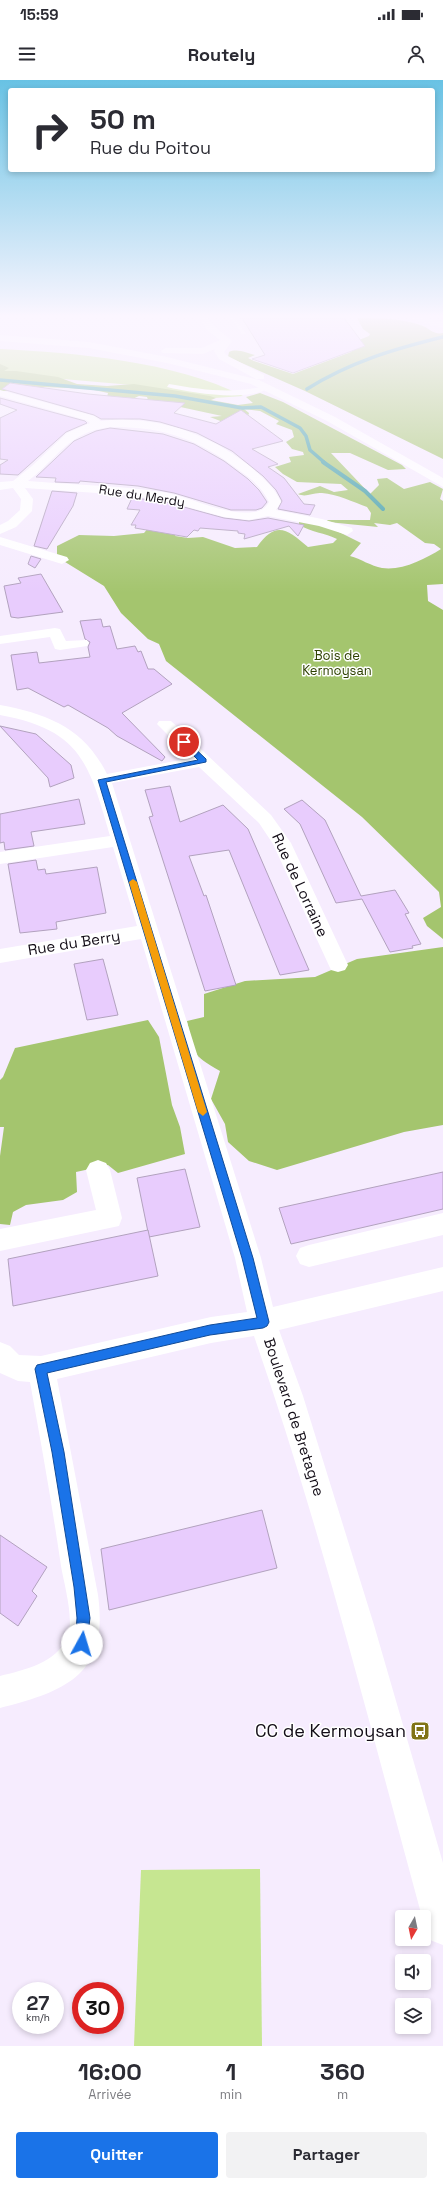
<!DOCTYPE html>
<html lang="fr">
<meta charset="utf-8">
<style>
:root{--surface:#fff;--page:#f2f2f3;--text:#2b2b33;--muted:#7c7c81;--accent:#1a73e8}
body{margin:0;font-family:"Space Grotesk",sans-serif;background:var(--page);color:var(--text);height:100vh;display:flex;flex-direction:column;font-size:15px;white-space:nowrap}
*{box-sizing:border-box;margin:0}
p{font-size:13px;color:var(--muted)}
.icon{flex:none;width:22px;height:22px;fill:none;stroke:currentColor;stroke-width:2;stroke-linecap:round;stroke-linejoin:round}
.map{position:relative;height:1966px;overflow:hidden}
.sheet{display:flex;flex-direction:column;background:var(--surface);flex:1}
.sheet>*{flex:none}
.guide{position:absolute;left:8px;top:8px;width:427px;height:84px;border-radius:4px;box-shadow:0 2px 6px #0003;background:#fff;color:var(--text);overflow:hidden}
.needle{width:26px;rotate:189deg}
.buttons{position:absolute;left:395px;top:1830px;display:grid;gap:8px}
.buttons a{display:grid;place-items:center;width:36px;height:36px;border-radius:4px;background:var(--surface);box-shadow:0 2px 6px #0003;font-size:20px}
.speed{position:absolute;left:12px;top:1902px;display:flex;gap:8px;font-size:20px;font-weight:700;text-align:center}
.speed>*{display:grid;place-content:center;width:52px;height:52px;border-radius:50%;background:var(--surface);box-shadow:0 2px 6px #0003;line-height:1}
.speed small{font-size:10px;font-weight:400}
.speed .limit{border:6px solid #d22;background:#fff;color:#111}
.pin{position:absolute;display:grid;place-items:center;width:34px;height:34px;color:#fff;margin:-17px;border:2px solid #fff;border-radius:50%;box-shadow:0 1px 4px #0007}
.me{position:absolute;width:44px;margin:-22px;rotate:6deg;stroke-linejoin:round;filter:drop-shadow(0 0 3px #0008)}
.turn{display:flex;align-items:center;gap:14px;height:84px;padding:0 16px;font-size:18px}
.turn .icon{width:52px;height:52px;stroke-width:2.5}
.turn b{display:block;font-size:28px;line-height:34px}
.eta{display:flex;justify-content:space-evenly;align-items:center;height:68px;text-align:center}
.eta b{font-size:24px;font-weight:700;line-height:28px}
.action{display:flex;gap:8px;margin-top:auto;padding:8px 16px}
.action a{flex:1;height:46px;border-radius:4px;background:var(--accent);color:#fff;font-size:16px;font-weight:700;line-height:46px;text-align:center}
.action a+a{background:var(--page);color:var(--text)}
.status{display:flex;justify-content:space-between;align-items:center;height:28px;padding:0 20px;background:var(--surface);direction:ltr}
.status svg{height:11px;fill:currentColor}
header{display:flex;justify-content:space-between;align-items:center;height:52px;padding:0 16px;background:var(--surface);font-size:18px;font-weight:700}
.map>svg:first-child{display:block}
.green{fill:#c6e691}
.forest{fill:#a4c56e}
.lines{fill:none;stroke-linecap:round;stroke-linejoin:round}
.stream-far1{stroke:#399ba3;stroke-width:3.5}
.stream{stroke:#399ba3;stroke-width:4}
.building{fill:#e8ccfd;stroke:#b2a2be}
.lane{fill:#fff;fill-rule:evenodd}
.street{fill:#fff;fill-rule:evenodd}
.primary{fill:#fff;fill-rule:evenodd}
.highway{fill:#fff;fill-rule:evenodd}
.route{fill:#1a73e8;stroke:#114b97}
.slow{fill:#f59e0b}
.labels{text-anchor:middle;stroke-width:3;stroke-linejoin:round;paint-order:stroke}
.far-street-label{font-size:13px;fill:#130d17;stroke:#fff}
.far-park-label{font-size:13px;fill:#2e4100;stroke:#fff}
.street-label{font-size:15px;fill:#130d17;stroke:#fff}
.near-poi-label{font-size:18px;fill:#130d17;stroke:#fff;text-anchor:end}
</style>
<div class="status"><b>15:59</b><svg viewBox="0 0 49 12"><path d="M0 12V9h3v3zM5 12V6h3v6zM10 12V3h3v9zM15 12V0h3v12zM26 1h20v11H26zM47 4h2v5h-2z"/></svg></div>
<header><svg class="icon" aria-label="menu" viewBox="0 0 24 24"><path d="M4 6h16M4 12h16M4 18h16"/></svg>Routely<svg class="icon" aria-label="person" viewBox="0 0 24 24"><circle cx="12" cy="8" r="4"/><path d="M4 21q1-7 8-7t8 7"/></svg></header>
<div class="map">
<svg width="443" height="1966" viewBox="0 0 443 1966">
<rect width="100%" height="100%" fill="#f6ecfe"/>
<!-- green -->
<g class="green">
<path d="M0 269C76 273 174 281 243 316L215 318 132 305 17 295 0 291Z"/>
<polygon points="260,1789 262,1966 134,1966 141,1790"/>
</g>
<!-- forest -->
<g class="forest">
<path d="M357 238C381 238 401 238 423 246 430 249 434 255 443 253V379L305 311 228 277 229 272C237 268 247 273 255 275L248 278 254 281 293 294 351 272 359 260 369 256 370 254 363 249Z"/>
<path d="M0 284 9 288 4 291H16L58 297 77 304 107 306 134 304 210 316 216 318 211 320 238 325 253 323 246 317 260 313 283 322 402 385 406 389 388 390 350 373H331L370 414 379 405 377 399 387 398 404 409 430 402 443 409 440 419 443 421V504L427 505 428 521 443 530V859L427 846 423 838 441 827 439 812 362 737 166 581 159 564 148 559 121 533 104 506 57 477V466L79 455 114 456 144 453 150 446 177 453 175 456 188 458 203 457 235 468 257 467C276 440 287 449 308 467L333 463 337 459C325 453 311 452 299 445V441L323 444 361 463 350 476C361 479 371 486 382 488 402 491 425 479 441 469L434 464 425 463 397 443 390 445 374 443 378 447 328 442 327 440H370L371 433 367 427C353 422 337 414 322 413 312 412 307 418 298 414L320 406 334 412 348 410 341 404 297 402 283 394 275 387 291 382 289 377 304 375 303 372 292 369 286 362 294 357 292 350 276 344 279 341 260 331 244 329 249 333 248 336 223 342 210 337 222 336 148 320 147 317 139 316 128 321 107 317 108 313 89 309 44 307 40 310 7 305 6 308 10 311H0Z"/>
<path d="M443 867V1045L404 1052 277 1090 249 1081 228 1062 225 1044 211 1019 220 991C190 974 194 973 187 941L204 937V914L245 901 315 897 357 879Z"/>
<polygon points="148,940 159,957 172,1025 180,1047 185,1074 118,1093 108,1085 76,1092 77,1112 63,1120 26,1125 13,1132 10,1145 0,1144 0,1076 4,1047 0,1047 0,1000 3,997 15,968"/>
</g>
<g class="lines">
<!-- stream-far1 -->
<g class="stream-far1">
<polyline points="0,300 175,316 242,328 261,327 300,348 306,356 310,370 325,383"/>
<path d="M307 309C350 282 394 269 443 257"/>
</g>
<!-- stream -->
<polyline class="stream" points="323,382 365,411 383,429"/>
</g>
<!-- building -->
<g class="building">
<polygon points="242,238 344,238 365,266 293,293 252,279 265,275"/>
<polygon points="10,303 88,314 185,323 174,333 216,344 241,330 283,361 252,369 278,384 268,387 284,398 304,424 315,425 310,435 278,429 282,421 276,410 263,396 232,371 197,353 160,342 140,339 101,339 94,335 2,309"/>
<polygon points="0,318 85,341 87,343 66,352 18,395 0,394 0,385 8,380 0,379 0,338 17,330 0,324"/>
<polygon points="110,348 163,354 194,364 224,381 248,399 259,410 267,422 262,428 256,430 231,430 174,413 138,406 80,401 79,403 55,402 56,398 36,397 74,361 96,351"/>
<polygon points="52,411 77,413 73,426 47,469 34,466"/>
<polygon points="132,418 162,421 224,438 249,441 268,438 304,445 298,456 289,446 244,459 245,454 238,453 238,451 200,448 198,451 194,450 187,457 135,448 136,445 131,445 140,430 127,429"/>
<polygon points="31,476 41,479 35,488 28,484"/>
<polygon points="41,494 63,532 18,538 11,537 4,506 21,503 18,498"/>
<polygon points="101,539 103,547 110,546 117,569 135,566 138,572 141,571 148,589 154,589 172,604 122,633 165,677 162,681 117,656 108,648 68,625 64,627 28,608 17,610 11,575 37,572 39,583 90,577 88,567 90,562 85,559 80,541"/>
<polygon points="0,646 36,654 71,685 74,698 50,707 48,698"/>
<polygon points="170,706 180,742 223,725 248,749 309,890 280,895 229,770 189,776 204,816 206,815 236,905 205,911 149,737 153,736 145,710"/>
<polygon points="79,719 85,744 31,752 34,766 5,770 4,762 0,763 0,734"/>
<polygon points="302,720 325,740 361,816 395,810 409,833 405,834 421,864 412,866 413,868 390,872 362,819 336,823 300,744 284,729"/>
<polygon points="36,780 38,790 45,789 46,794 97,787 106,833 56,842 57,849 20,853 8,784"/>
<polygon points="103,879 118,935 87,940 74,884"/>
<polygon points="185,1089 200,1147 149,1157 137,1098"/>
<polygon points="443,1092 443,1129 291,1164 279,1128"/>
<polygon points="148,1150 158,1196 13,1226 8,1179"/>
<polygon points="262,1430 277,1488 109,1530 101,1469"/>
<polygon points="0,1455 47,1487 32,1511 37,1516 18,1546 0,1533"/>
</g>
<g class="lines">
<!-- lane -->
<g class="lane">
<polygon points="231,238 235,238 246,254 242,254"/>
<path d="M169 304C203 310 232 314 266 306L269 308C247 322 192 313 167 307Z"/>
</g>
<!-- street -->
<g class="street">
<polygon points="408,238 424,238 443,242 443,248"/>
<path d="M0 310 94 336 101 341C154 335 205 352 247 384 260 395 274 406 281 422L276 430 322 439 352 448 353 451 347 455 319 446 268 436 249 440 224 437 162 420 125 415 25 408 33 419 32 431 16 447 0 454V445L8 441 20 430 21 419 13 408 0 410V402L13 401 32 386 67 353 90 343 86 340 0 316ZM110 347C162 346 199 359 240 391 252 399 263 409 269 422 266 428 261 431 254 432 223 436 193 417 162 412 118 405 72 405 28 401 58 378 68 352 110 347Z"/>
<polygon points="0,457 67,477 69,480 62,484 0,465"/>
<polygon points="55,548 60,549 66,561 87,560 89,563 87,566 60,570 55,569 50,557 0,564 0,556"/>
<path d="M0 625C48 634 84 648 107 694L191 678 157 644 159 641H171L271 735 291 763 348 885 345 890 338 892 331 890 273 764 259 743 199 687 112 703 261 1178 273 1227 443 1187V1211L279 1250 303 1316 374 1545 443 1783V1865L430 1860 424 1845V1837H422C369 1643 320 1446 254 1256L211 1263 57 1299 98 1515C109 1594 67 1611 0 1628V1596C24 1590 56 1583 67 1558 75 1541 64 1504 61 1486 52 1424 41 1363 30 1302L18 1301 0 1293V1262L10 1266 19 1275 41 1276 211 1237 247 1232 235 1178 141 859 0 883V869L137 846 113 767 0 784V772L110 756C89 684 82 650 0 635Z"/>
<polygon points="98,1080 106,1083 110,1090 122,1138 119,1146 0,1171 0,1149 96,1130 86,1090 90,1083"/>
<polygon points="443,1133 443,1155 309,1187 300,1184 296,1176 300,1168 309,1165"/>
</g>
<!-- primary -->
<polygon class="primary" points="0,255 89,262 167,277 259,300 335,337 443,398 443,407 327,341 251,304 167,283 89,268 0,261"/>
<!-- highway -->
<polygon class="highway" points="200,238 208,238 214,246 230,259 232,261 224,272 226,275 264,295 264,299 256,299 219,279 214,271 215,269 203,274 163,273 161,271 166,268 202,268 220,260 207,250"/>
</g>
<!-- sky -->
<linearGradient id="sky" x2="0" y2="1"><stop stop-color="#68c2e4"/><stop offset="0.46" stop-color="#fbf6ff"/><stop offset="1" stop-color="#fbf6ff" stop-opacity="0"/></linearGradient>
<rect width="443" height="513" fill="url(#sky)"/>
<!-- route -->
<polygon class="route" points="182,661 187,661 206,679 206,682 106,702 253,1178 269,1242 267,1246 263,1248 210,1255 47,1293 64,1372 90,1538 86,1569 82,1571 77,1569 75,1564 77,1538 74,1507 52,1372 35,1289 37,1285 210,1245 257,1238 242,1178 98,700 198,680 182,664"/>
<!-- slow -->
<polygon class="slow" points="133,799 137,802 207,1032 203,1036 198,1032 129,802"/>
<!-- icons -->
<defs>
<symbol id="bus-square" viewBox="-11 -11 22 22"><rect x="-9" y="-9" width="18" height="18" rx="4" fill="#807314" stroke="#fff"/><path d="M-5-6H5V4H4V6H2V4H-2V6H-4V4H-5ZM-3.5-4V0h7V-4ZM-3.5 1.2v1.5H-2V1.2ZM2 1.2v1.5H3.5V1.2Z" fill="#fff"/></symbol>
</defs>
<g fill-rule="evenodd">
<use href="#bus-square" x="409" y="1640" width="22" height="22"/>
</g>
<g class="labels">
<!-- far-street labels -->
<g class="far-street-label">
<text transform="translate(142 415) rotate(9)" y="5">Rue du Merdy</text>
</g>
<!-- far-park labels -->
<g class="far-park-label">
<text x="337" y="580">Bois de<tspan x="337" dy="15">Kermoysan</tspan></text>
</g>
<!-- street labels -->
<g class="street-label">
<text transform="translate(300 805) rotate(65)" y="5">Rue de Lorraine</text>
<text transform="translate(74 863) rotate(-9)" y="5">Rue du Berry</text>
<text transform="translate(294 1337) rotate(72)" y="5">Boulevard de Bretagne</text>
</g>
<!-- near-poi labels -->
<g class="near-poi-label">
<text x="406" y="1657">CC de Kermoysan</text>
</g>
</g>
</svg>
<div class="buttons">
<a><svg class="needle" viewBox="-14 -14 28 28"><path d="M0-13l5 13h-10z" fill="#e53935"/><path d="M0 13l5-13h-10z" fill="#7c7c81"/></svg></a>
<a><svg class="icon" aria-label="sound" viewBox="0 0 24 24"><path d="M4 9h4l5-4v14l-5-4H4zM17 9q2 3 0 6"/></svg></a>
<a><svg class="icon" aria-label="layers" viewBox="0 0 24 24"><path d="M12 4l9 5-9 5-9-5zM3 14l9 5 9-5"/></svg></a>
</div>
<div class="speed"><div>27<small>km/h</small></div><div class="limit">30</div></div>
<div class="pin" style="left:184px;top:662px;background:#d93025"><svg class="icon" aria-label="arrive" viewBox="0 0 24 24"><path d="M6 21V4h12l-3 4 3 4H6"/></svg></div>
<svg class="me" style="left:82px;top:1564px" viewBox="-20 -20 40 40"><circle r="19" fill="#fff"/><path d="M0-13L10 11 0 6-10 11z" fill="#1a73e8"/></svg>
<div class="guide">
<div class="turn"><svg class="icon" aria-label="right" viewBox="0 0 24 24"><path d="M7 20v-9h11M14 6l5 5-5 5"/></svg><div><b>50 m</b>Rue du Poitou</div></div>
</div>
</div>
<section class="sheet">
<div class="eta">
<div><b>16:00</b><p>Arrivée</p></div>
<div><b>1</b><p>min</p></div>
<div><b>360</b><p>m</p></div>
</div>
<div class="action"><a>Quitter</a><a>Partager</a></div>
</section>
